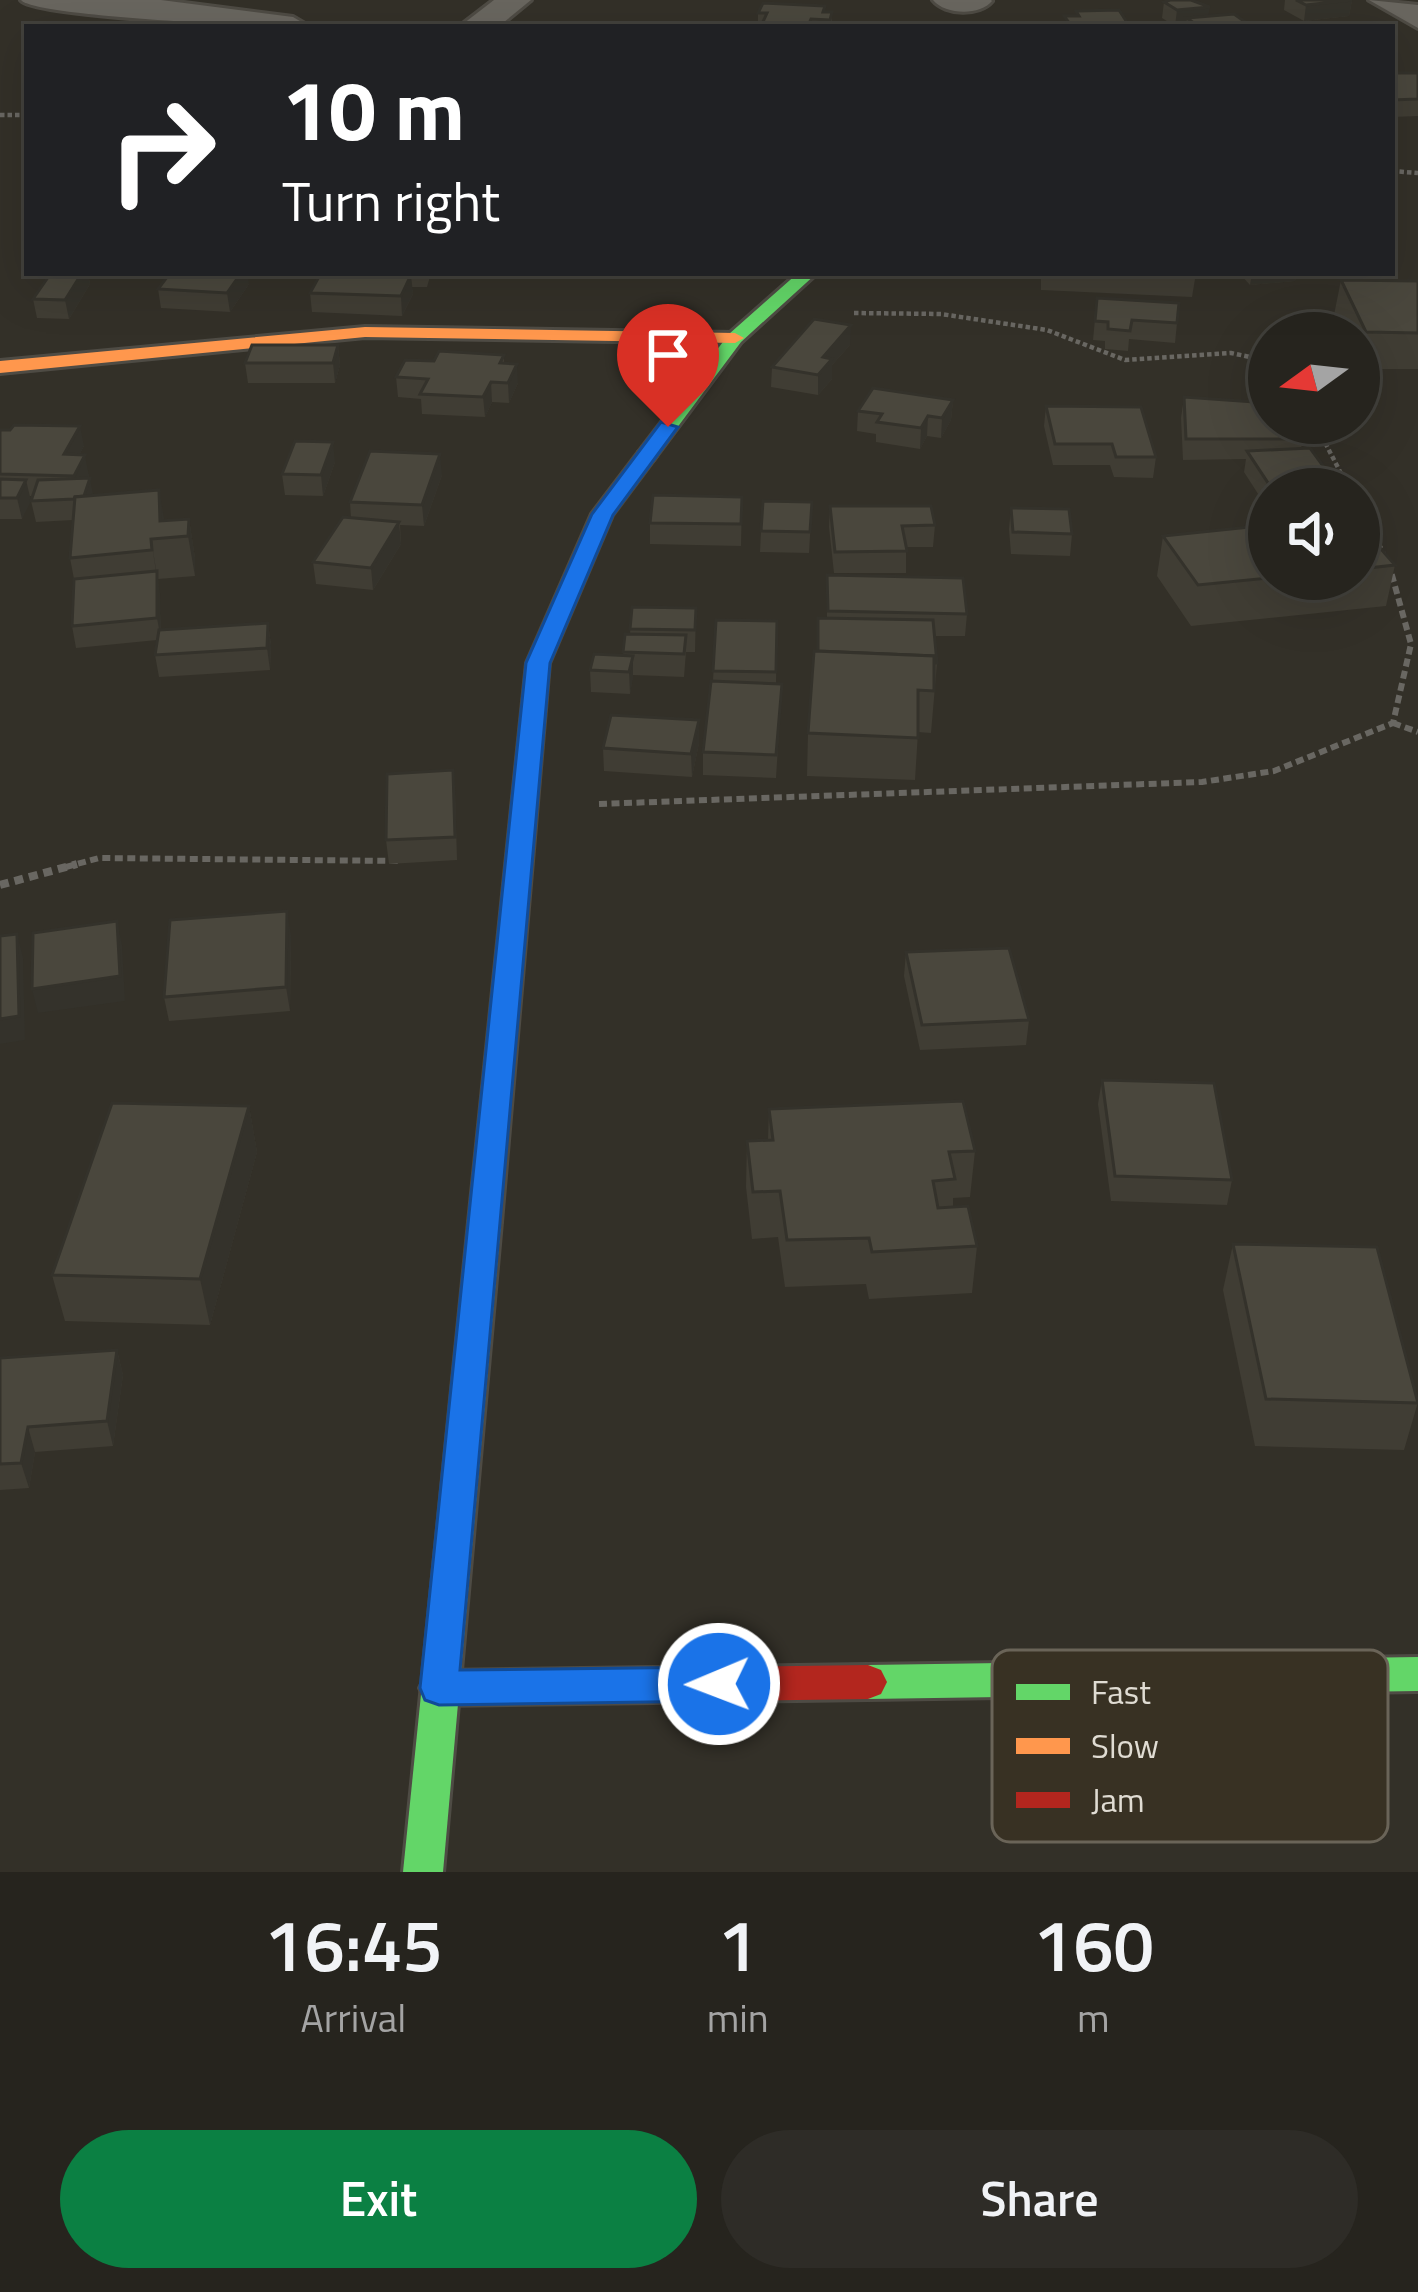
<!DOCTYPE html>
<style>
:root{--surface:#26241e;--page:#2e2c27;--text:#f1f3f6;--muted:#a4a4a4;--line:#42413c;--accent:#0b8043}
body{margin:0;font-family:"Titillium Web",sans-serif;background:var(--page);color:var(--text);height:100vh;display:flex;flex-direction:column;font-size:45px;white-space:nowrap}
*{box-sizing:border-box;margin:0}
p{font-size:39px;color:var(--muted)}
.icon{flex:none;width:66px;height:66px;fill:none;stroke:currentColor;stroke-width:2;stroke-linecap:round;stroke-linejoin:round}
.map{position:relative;height:1872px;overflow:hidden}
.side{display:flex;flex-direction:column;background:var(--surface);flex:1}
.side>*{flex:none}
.guide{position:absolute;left:24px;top:24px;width:1371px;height:252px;border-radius:0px;box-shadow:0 12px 48px #0002,0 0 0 3px var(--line);background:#202124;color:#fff;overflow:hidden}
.needle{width:78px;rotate:255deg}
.fabs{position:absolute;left:1248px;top:312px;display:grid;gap:24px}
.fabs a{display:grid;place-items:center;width:132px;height:132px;border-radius:50%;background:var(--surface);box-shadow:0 12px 48px #0002,0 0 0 3px var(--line);font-size:60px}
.pin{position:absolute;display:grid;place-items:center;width:102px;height:102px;color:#fff;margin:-123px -51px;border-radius:50% 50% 50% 0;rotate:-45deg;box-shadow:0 0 12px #0007}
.pin .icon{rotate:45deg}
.me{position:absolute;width:132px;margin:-66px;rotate:269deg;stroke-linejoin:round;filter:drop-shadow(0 0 9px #0008)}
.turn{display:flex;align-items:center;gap:42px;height:252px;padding:0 60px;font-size:54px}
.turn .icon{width:156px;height:156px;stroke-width:2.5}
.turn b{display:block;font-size:84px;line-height:102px}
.eta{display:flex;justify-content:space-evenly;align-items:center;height:204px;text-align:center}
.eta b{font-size:72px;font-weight:600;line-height:84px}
.action{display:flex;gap:24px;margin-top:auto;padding:24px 60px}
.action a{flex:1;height:138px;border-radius:72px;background:var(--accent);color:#fff;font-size:48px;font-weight:600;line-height:138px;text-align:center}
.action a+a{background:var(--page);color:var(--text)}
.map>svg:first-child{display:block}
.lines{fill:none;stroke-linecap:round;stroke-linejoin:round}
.street-casing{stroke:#4e4b44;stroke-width:6}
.fast-casing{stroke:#4e4b44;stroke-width:6}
.slow-casing{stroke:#4e4b44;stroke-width:6}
.jam-casing{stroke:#4e4b44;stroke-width:6}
.path-far2{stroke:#696762;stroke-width:4.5;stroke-dasharray:4.5 3;stroke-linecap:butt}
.path-far1{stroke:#696762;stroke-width:6;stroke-dasharray:8 4.5;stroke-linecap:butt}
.path{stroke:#696762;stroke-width:8;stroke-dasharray:9 6;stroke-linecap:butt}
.street{fill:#69665f;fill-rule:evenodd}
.fast{fill:#63d668;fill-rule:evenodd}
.slow{fill:#ff974d;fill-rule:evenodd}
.jam{fill:#b3261e;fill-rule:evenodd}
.wall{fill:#403d34}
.shaded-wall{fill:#34322b}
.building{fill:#4a473d;stroke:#34322b;stroke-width:3}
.route{fill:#1a73e8;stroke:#114b97;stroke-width:3}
.key{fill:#383123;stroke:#6a6458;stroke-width:3}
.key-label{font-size:33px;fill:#e0dcd3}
</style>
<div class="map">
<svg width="1418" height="1872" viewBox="0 0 1418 1872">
<rect width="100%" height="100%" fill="#333028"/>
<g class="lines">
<defs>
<g id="street">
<path d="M21 0H161L293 17 310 27C272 27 35 17 21 0Z"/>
<polygon points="494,0 531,0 498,27 459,27"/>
<path d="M933 0H991L992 1C980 16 945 15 933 0Z"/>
<polygon points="1369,0 1418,5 1418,28"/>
</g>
<g id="fast">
<polygon points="798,273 817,273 741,342 653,460 639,460 639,452 729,334"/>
<polygon points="485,1211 496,1214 501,1222 443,1872 403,1872 469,1222 474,1214"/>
<polygon points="1418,1657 1418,1691 868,1699 855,1694 849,1682 855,1670 868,1665"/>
</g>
<polygon id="slow" points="365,327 735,333 744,338 735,343 365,337 0,373 0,361"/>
<g id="jam">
<polygon points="646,450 656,456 612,515 549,663 501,1222 496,1230 474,1230 469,1222 527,663 592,514 639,452"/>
<polygon points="868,1665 881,1670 887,1682 881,1694 868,1699 439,1705 426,1700 420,1688 426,1676 439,1671"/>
</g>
</defs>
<!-- street casing -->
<use href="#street" class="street-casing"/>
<!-- fast casing -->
<use href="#fast" class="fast-casing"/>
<!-- slow casing -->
<use href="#slow" class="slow-casing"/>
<!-- jam casing -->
<use href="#jam" class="jam-casing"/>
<!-- path-far2 -->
<g class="path-far2">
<polyline points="0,115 27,115"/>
<polyline points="1392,171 1418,173"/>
<polyline points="854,313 941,314 1047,330 1125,360 1231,353 1269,361"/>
<polyline points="1315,423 1349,489"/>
<polyline points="1359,507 1361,511"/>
</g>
<!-- path-far1 -->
<g class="path-far1">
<polyline points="1360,508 1383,554"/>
<polyline points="1393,723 1418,732"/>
<polyline points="599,804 1202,782 1274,771 1393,723 1411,644 1390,568"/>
<polyline points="66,867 99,858 399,861"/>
</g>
<!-- path -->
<polyline class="path" points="0,885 77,864"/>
<!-- street -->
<use href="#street" class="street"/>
<!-- fast -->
<use href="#fast" class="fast"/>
<!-- slow -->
<use href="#slow" class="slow"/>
<!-- jam -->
<use href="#jam" class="jam"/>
</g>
<!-- wall -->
<g class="wall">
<polygon points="1285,0 1352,0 1349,16 1304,21 1284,10"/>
<polygon points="1164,2 1208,16 1251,27 1175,26 1162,18"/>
<polygon points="825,6 825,12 832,12 832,27 758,27 758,13"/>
<polygon points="1392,73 1418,73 1418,116 1392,117"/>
<polygon points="51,273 88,273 90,284 69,319 37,318 33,299"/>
<polygon points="318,273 431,273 427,287 412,287 413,294 402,316 312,312 310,293 318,279"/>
<polygon points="1041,273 1196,273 1192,297 1041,290"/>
<polygon points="1239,273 1297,273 1295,281 1250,285"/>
<polygon points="1341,280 1418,281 1418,369 1359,369 1359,333 1343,333 1334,315"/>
<polygon points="249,284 230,312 161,308 158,289"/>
<polygon points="1097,298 1177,323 1175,343 1129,339 1128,351 1105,349 1105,341 1093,340"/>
<polygon points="338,345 340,365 335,383 248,383 245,363"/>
<polygon points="850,345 832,365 832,379 818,395 771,387 772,367"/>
<polygon points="504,355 504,363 518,383 509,403 492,402 485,417 422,414 421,399 398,397 396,377 434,361"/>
<polygon points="1184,397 1303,439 1301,449 1340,489 1269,489 1269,511 1244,472 1246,459 1183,460 1181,418"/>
<polygon points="953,400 951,420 941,438 927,436 920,449 876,442 876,434 857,431 858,411"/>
<polygon points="1046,406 1156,457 1153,478 1114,477 1110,465 1053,465 1044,426"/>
<polygon points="0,430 84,446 79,455 89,476 87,478 93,496 165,521 189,519 195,558 195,576 158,579 161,630 268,623 271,645 270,670 159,677 155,655 157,640 76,648 72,626 74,579 70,558 73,520 36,522 31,501 33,496 30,496 22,519 0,519"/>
<polygon points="335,462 323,496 285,495 282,474"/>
<polygon points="442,475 424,526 400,525 401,544 373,590 316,584 313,562 351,518 350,502"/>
<polygon points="742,497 741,546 650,544 650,523"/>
<polygon points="812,502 809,553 760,552 761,531"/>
<polygon points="830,506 935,525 933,547 906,547 906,573 834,573 829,527"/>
<polygon points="1011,508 1072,534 1070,556 1011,554 1009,529"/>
<polygon points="1359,524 1395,565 1386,606 1191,626 1157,576 1163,536 1269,525 1269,579 1359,579"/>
<polygon points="827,575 967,614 965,636 935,636 937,663 931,733 918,732 915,780 807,776 808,733 817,651 827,618"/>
<polygon points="632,607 696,608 695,652 686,652 684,677 633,675 630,694 591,692 590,670 623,656 625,634 630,634"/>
<polygon points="716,620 777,621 776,684 782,684 776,778 703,775 703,752 713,681"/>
<polygon points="699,720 699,743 692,777 604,771 603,748"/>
<polygon points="455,793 457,860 389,864 386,840"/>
<polygon points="291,935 290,1011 169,1021 164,997"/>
<polygon points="906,952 1029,1020 1026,1045 920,1050 904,976"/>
<polygon points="1102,1080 1232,1180 1227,1205 1111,1201 1098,1104"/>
<polygon points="249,1106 257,1152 210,1325 65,1321 52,1275"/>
<polygon points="769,1109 975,1151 970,1197 953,1198 953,1207 977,1246 972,1293 869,1299 866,1284 785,1287 778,1237 752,1239 746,1187 747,1141 768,1140"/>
<polygon points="1233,1244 1418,1402 1404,1450 1255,1446 1223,1290"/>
<polygon points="117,1350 123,1375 113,1446 35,1452 29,1488 0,1490 0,1358"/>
</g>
<!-- shaded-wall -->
<g class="shaded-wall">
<polygon points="1352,0 1349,16 1304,21 1306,5"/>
<polygon points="1210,7 1207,23 1187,18 1186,25 1175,26 1177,10"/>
<polygon points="82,273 88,273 90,284 69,319 65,300"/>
<polygon points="241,273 248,273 249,284 230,312 227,293"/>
<polygon points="1252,273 1297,273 1295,281 1250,285"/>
<polygon points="411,275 413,294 402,316 401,296"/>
<polygon points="851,325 850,345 832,365 832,379 818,395 818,375 823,357"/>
<polygon points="338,345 340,365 335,383 333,363"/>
<polygon points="517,364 518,383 509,403 508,383"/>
<polygon points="491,382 492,402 485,417 483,397"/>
<polygon points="953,400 951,420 941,438 942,418"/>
<polygon points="928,416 927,436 920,449 921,428"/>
<polygon points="80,426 84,446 68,475 64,454"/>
<polygon points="333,442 335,462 323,496 321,475"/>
<polygon points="440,454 442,475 424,526 422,505"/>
<polygon points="85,455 89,476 78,496 74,476"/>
<polygon points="90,478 94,499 84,498"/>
<polygon points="26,480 31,501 22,519 17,498"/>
<polygon points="159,490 166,529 160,521"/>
<polygon points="189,519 195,558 195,576 188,536"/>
<polygon points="399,522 401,544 373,590 371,568"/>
<polygon points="151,539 160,593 161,640 157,618 157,578"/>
<polygon points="268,623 271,645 270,670 267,648"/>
<polygon points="633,656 633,678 630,694 629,672"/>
<polygon points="699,720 699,743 692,777 691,754"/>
<polygon points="287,911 291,935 290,1011 286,987"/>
<polygon points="117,921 122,945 125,1001 38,1013 32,989"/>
<polygon points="17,934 23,958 25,1040 0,1044 0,1019"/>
<polygon points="249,1106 257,1152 210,1325 200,1279"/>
<polygon points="117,1350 123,1375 113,1446 107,1421"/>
<polygon points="28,1427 35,1452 29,1488 21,1463"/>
</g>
<!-- building -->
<g class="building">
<polygon points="1170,0 1191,0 1210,7 1177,10 1164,2"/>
<polygon points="1296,0 1352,0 1306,5"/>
<polygon points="763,3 825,6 823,12 832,12 830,20 811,19 808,26 762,24 767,13 758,13"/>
<polygon points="1119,10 1130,27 1072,27 1064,16 1079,16 1076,11"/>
<polygon points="1234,14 1251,26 1199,27 1187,18"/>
<polygon points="1392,73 1418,73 1418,99 1392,100"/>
<polygon points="51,273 82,273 65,300 33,299"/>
<polygon points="170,273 241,273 227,293 158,289"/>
<polygon points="321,273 363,273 411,275 401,296 310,293"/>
<polygon points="1341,280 1418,281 1418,333 1366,332"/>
<polygon points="1097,298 1179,303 1177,323 1132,320 1130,331 1108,329 1108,322 1095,321"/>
<polygon points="814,319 851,325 823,357 832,359 818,375 772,367"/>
<polygon points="252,345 338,345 333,363 245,363"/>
<polygon points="439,351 504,355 500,363 517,364 508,383 491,382 483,397 420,394 428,379 396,377 405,360 434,361"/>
<polygon points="873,388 953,400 942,418 928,416 921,428 877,422 882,414 858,411"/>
<polygon points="1184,397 1269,403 1269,423 1301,423 1303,439 1186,439"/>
<polygon points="1046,406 1141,407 1156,457 1116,457 1112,444 1055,444"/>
<polygon points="14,425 80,426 64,454 85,455 74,476 0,474 0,430 10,430"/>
<polygon points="295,441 333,442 321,475 282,474"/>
<polygon points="1310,448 1340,489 1272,489 1247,451"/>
<polygon points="370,451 440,454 422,505 350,502"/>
<polygon points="90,478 84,496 75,497 74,499 31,501 38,480"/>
<polygon points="0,479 26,480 17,498 0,498"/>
<polygon points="159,490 160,521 189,519 188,536 151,539 152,550 70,558 75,497"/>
<polygon points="653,495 742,497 741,524 650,523"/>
<polygon points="763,501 812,502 810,532 761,531"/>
<polygon points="830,506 931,506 935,525 902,526 907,551 835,552"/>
<polygon points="1011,508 1069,509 1072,534 1013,532"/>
<polygon points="343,517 399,522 371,568 313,562"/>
<polygon points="1359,524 1395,565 1359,569"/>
<polygon points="1269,525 1269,578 1198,585 1163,536"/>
<polygon points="157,571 157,618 72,626 74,579"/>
<polygon points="827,575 963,578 967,614 828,611"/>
<polygon points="632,607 696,608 695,630 630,629"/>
<polygon points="818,618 933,620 937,663 934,663 934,656 818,651"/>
<polygon points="716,620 777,621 776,672 713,671"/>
<polygon points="268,623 267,648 155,655 159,630"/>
<polygon points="625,634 686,635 684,654 623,652"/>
<polygon points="814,651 934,656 934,691 918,690 918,738 808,733"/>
<polygon points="594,654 633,656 629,672 590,670"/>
<polygon points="711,681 782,684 776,755 703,752"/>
<polygon points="611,715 699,720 691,754 603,748"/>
<polygon points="453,770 455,837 386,840 387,774"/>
<polygon points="287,911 286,987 164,997 170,920"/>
<polygon points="117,921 120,976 32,989 33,933"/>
<polygon points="17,934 19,1016 0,1019 0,936"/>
<polygon points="1009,948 1029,1020 922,1025 906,952"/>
<polygon points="1102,1080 1214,1083 1232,1180 1115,1176"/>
<polygon points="963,1101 975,1151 949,1152 955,1179 933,1181 938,1208 968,1206 977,1246 872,1252 869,1238 787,1240 780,1191 753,1192 747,1141 773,1140 769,1109"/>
<polygon points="112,1103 249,1106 200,1279 52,1275"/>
<polygon points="1233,1244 1377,1247 1418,1403 1266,1399"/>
<polygon points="117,1350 107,1421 28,1427 21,1463 0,1464 0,1358"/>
</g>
<!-- route -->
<polygon class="route" points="661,422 678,427 613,515 550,663 460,1670 719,1667 732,1672 738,1684 732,1696 719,1701 439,1705 425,1700 420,1688 526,663 592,514"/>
<!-- legend -->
<rect x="992" y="1650" width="396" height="192" rx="18" class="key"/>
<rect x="1016" y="1684" width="54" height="16" fill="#63d668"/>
<rect x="1016" y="1738" width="54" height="16" fill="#ff974d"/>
<rect x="1016" y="1792" width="54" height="16" fill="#b3261e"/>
<g class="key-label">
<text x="1091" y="1704">Fast</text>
<text x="1091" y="1758">Slow</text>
<text x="1091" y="1812">Jam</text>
</g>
</svg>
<div class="fabs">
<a><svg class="needle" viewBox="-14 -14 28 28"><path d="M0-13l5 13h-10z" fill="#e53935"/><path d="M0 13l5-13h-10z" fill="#a4a4a4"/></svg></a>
<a><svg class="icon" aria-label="sound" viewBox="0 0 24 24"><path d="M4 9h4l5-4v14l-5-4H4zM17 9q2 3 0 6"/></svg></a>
</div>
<div class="pin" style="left:668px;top:427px;background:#d93025"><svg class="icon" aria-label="arrive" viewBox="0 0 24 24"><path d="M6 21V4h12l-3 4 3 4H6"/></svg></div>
<svg class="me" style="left:719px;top:1684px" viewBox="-20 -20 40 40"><circle r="17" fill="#1a73e8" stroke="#fff" stroke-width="3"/><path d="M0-11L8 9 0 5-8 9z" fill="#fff"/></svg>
<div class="guide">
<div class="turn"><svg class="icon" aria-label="right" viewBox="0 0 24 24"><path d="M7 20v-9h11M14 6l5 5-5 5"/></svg><div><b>10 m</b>Turn right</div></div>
</div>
</div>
<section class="side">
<div class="eta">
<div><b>16:45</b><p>Arrival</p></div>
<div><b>1</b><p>min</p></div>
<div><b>160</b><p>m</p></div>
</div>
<div class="action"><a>Exit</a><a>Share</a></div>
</section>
